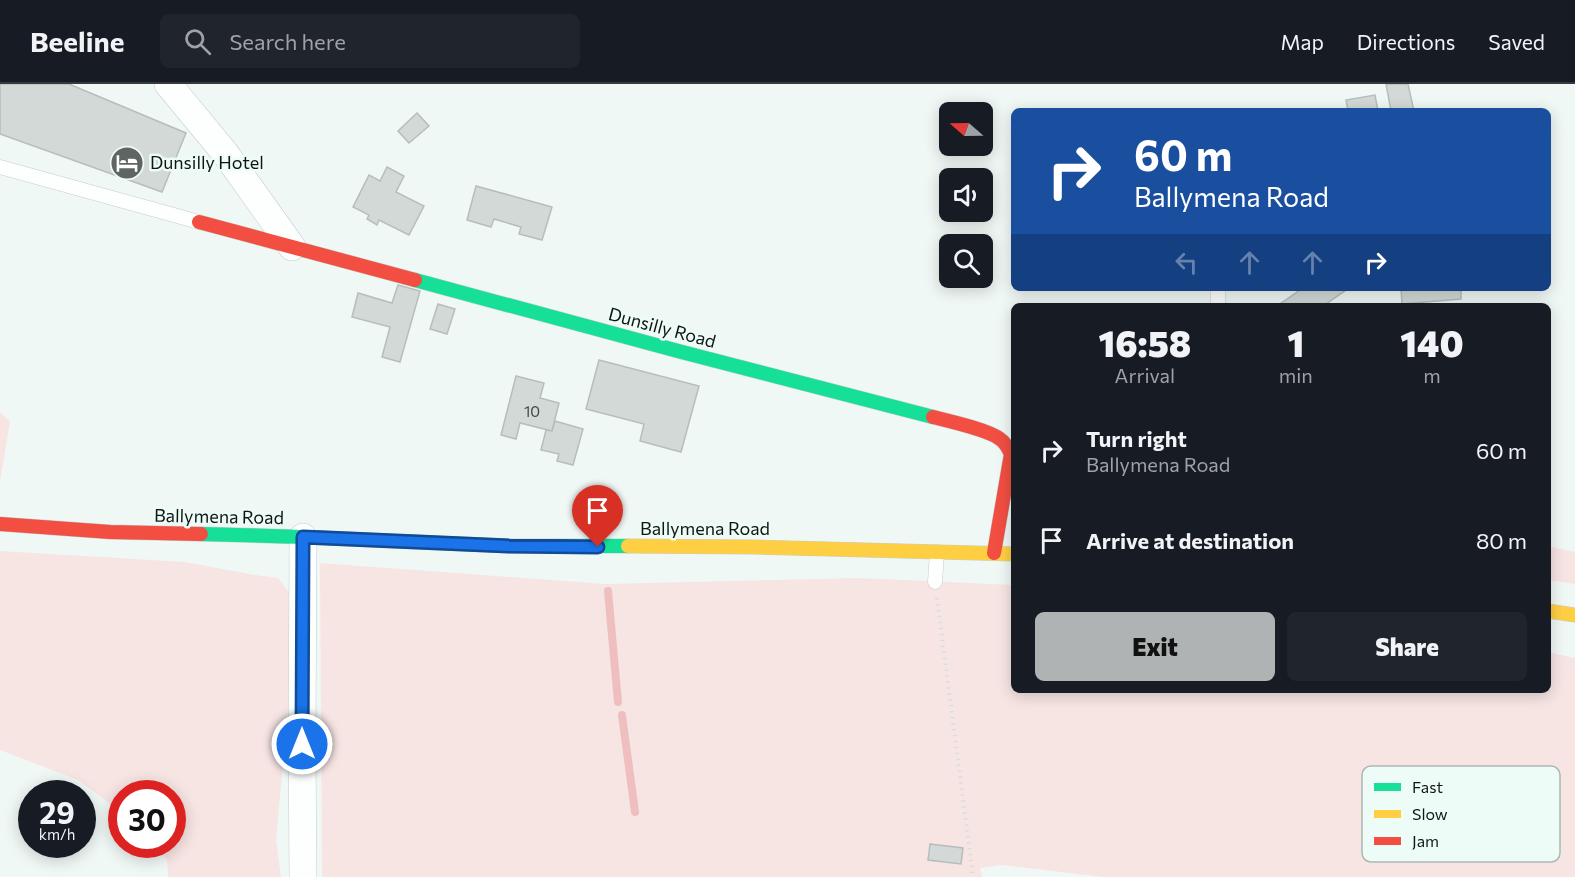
<!DOCTYPE html>
<style>
:root{--surface:#171b24;--page:#20242c;--text:#f1f3f6;--muted:#9ea1a6;--line:#363941;--accent:#afb3b4}
body{margin:0;font-family:Commissioner,sans-serif;background:var(--page);color:var(--text);height:100vh;display:flex;flex-direction:column;font-size:22px;white-space:nowrap}
*{box-sizing:border-box;margin:0}
p{font-size:20px;color:var(--muted)}
.icon{flex:none;width:33px;height:33px;fill:none;stroke:currentColor;stroke-width:2;stroke-linecap:round;stroke-linejoin:round}
.map{position:relative;flex:1;overflow:hidden}
.drawer{position:absolute;left:1011px;top:219px;width:540px;height:390px;display:flex;flex-direction:column;background:var(--surface);border-radius:9px;box-shadow:0 3px 15px #0003}
.drawer>*{flex:none}
.guide{position:absolute;left:1011px;top:24px;width:540px;height:183px;border-radius:9px;box-shadow:0 3px 15px #0003;background:#1a4fa0;color:#fff;overflow:hidden}
.needle{width:39px;rotate:290deg}
.fabs{position:absolute;left:939px;top:18px;display:grid;gap:12px}
.fabs a{display:grid;place-items:center;width:54px;height:54px;border-radius:9px;background:var(--surface);box-shadow:0 3px 15px #0003;font-size:30px}
.speed{position:absolute;left:18px;top:696px;display:flex;gap:12px;font-size:30px;font-weight:700;text-align:center}
.speed>*{display:grid;place-content:center;width:78px;height:78px;border-radius:50%;background:var(--surface);box-shadow:0 3px 15px #0003;line-height:1}
.speed small{font-size:15px;font-weight:400}
.speed .limit{border:9px solid #d22;background:#fff;color:#111}
.pin{position:absolute;display:grid;place-items:center;width:51px;height:51px;color:#fff;margin:-62px -26px;border-radius:50% 50% 50% 0;rotate:-45deg;box-shadow:0 0 6px #0007}
.pin .icon{rotate:45deg}
.me{position:absolute;width:66px;margin:-33px;rotate:0deg;stroke-linejoin:round;filter:drop-shadow(0 0 4px #0008)}
.turn{display:flex;align-items:center;gap:21px;height:126px;padding:0 24px;font-size:27px}
.turn .icon{width:78px;height:78px;stroke-width:2.5}
.turn b{display:block;font-size:42px;line-height:51px}
.lanes{display:flex;align-items:center;height:57px;padding:0 24px;background:#0003;justify-content:center;gap:30px;direction:ltr}
.lanes .off{opacity:.35}
.eta{display:flex;justify-content:space-evenly;align-items:center;height:102px;text-align:center}
.eta b{font-size:36px;font-weight:800;line-height:42px}
.primary-button{display:flex;gap:12px;margin-top:auto;padding:12px 24px}
.primary-button a{flex:1;height:69px;border-radius:9px;background:var(--accent);color:#111;font-size:24px;font-weight:800;line-height:69px;text-align:center}
.primary-button a+a{background:var(--page);color:var(--text)}
ul{padding:0;list-style:none}
li{display:flex;align-items:center;gap:18px;height:90px;padding:0 24px}
li div{flex:1}
li b{display:block;font-size:22px}
li em{font-style:normal}
header{display:flex;align-items:center;gap:36px;box-sizing:border-box;height:84px;padding:0 30px;background:var(--surface);border-bottom:2px solid var(--line)}
header strong{font-size:28px}
nav{display:flex;gap:33px;margin-inline-start:auto;font-size:21px}
.search{width:420px;height:54px;background:var(--page);display:flex;align-items:center;gap:15px;box-sizing:border-box;padding:0 21px;border-radius:9px;color:var(--muted);font-size:22px}
.map>svg:first-child{display:block}
.green{fill:#f7e5e4}
.lines{fill:none;stroke-linecap:round;stroke-linejoin:round}
.stream{stroke:#efbfbf;stroke-width:8}
.building{fill:#d2d9d7;stroke:#b7bdbc;stroke-width:1.5}
.lane-casing{stroke:#c7cdcb;stroke-width:15}
.street-casing{stroke:#c7cdcb;stroke-width:28}
.fast-casing{stroke:#c7cdcb;stroke-width:15}
.slow-casing{stroke:#c7cdcb;stroke-width:15}
.jam-casing{stroke:#c7cdcb;stroke-width:15}
.path{stroke:#dbdddc;stroke-width:4;stroke-dasharray:1.5 4.5;stroke-linecap:butt}
.lane{stroke:#fdfefe;stroke-width:14}
.street{stroke:#fdfefe;stroke-width:27}
.fast{stroke:#16e098;stroke-width:14}
.slow{stroke:#ffcf43;stroke-width:14}
.jam{stroke:#f24e42;stroke-width:14}
.route-casing{stroke:#114b97;stroke-width:15}
.route{stroke:#1a73e8;stroke-width:10}
.labels{text-anchor:middle;stroke-width:5;stroke-linejoin:round;paint-order:stroke}
.number-label{font-size:15px;fill:#404745}
.poi-label{font-size:18px;fill:#101614;stroke:#edfcf7;text-anchor:start}
.street-label{font-size:18px;fill:#101614;stroke:#edfcf7}
.key{fill:#edfcf7;stroke:#abb7b3;stroke-width:1.5}
.key-label{font-size:16px;fill:#101614}
</style>
<header>
<strong>Beeline</strong>
<div class="search"><svg class="icon" aria-label="search" viewBox="0 0 24 24"><circle cx="10" cy="10" r="6"/><path d="M15 15l6 6"/></svg>Search here</div>
<nav><a>Map</a><a>Directions</a><a>Saved</a></nav>
</header>
<div class="map">
<svg width="1575" height="793" viewBox="0 0 1575 793">
<rect width="100%" height="100%" fill="#f0f8f6"/>
<!-- green -->
<g class="green">
<polygon points="0,328 10,338 0,398"/>
<polygon points="1548,462 1575,468 1575,500 1548,496"/>
<polygon points="0,467 185,478 255,491 278,494 291,511 294,560 276,756 281,793 168,793 167,776 154,761 172,760 172,710 122,710 121,728 78,696 0,666"/>
<polygon points="320,479 605,500 858,494 1014,501 1014,606 1548,606 1548,568 1575,574 1575,793 1103,793 1002,781 980,784 982,793 322,793"/>
</g>
<g class="lines">
<!-- stream -->
<g class="stream">
<polyline points="608,507 618,618"/>
<polyline points="622,631 635,728"/>
</g>
</g>
<!-- building -->
<g class="building">
<polygon points="0,0 69,0 186,49 162,108 0,50"/>
<polygon points="1386,0 1408,0 1414,27 1391,27"/>
<polygon points="1375,11 1378,27 1348,27 1346,16"/>
<polygon points="417,29 429,42 409,59 398,47"/>
<polygon points="387,83 404,92 396,108 424,122 409,151 379,136 377,141 367,135 369,131 353,123 369,91 380,97"/>
<polygon points="476,102 552,123 542,156 519,150 521,143 494,135 491,143 467,136"/>
<polygon points="398,201 420,207 400,278 382,273 390,243 352,233 358,209 392,219"/>
<polygon points="1303,204 1349,204 1323,222 1277,222"/>
<polygon points="1401,204 1461,204 1461,215 1402,220"/>
<polygon points="438,220 455,225 447,250 430,245"/>
<polygon points="599,276 699,302 681,368 640,357 644,340 586,325"/>
<polygon points="516,292 544,299 540,314 559,319 552,347 520,339 516,355 501,351"/>
<polygon points="555,337 583,345 573,381 557,377 559,370 541,366 546,346 552,347"/>
<polygon points="930,760 963,764 961,780 928,776"/>
</g>
<g class="lines">
<defs>
<g id="lane">
<polyline points="0,83 199,138"/>
<polyline points="1218,204 1218,222"/>
<polyline points="935,498 937,468"/>
</g>
<g id="street">
<polyline points="168,0 225,69 292,163"/>
<polyline points="303,453 302,660 303,793"/>
</g>
<g id="fast">
<polyline points="415,196 678,267 933,333"/>
<polyline points="201,450 303,453 509,462 628,462"/>
</g>
<g id="slow">
<polyline points="628,462 754,463 1014,470"/>
<polyline points="1548,527 1575,531"/>
</g>
<g id="jam">
<polyline points="199,138 415,196"/>
<path d="M933 333C949 337 989 346 1000 355 1006 359 1008 364 1011 370L994 469"/>
<polyline points="0,440 110,448 201,450"/>
</g>
</defs>
<!-- lane casing -->
<use href="#lane" class="lane-casing"/>
<!-- street casing -->
<use href="#street" class="street-casing"/>
<!-- fast casing -->
<use href="#fast" class="fast-casing"/>
<!-- slow casing -->
<use href="#slow" class="slow-casing"/>
<!-- jam casing -->
<use href="#jam" class="jam-casing"/>
<!-- path -->
<polyline class="path" points="937,514 973,793"/>
<!-- lane -->
<use href="#lane" class="lane"/>
<!-- street -->
<use href="#street" class="street"/>
<!-- fast -->
<use href="#fast" class="fast"/>
<!-- slow -->
<use href="#slow" class="slow"/>
<!-- jam -->
<use href="#jam" class="jam"/>
</g>
<g class="lines">
<defs>
<polyline id="route" points="302,660 303,453 509,462 598,463"/>
</defs>
<!-- route casing -->
<use href="#route" class="route-casing"/>
<!-- route -->
<use href="#route" class="route"/>
</g>
<!-- icons -->
<defs>
<symbol id="hotel-disc" viewBox="-11 -11 22 22"><circle r="9.5" fill="#5e6563" stroke="#edfcf7"/><path d="M-6-4.5h1.5V1H6V5H4.5V3h-9V5H-6ZM-4 0a1.8 1.8 0 1 1 3.6 0ZM.5 0V-2.5h3Q6-2.5 6 0Z" fill="#fff"/></symbol>
</defs>
<g fill-rule="evenodd">
<use href="#hotel-disc" x="108" y="60" width="38" height="38"/>
</g>
<g class="labels">
<!-- number labels -->
<g class="number-label">
<text x="532" y="333">10</text>
</g>
<!-- poi labels -->
<g class="poi-label">
<text x="150" y="85">Dunsilly Hotel</text>
</g>
<!-- street labels -->
<g class="street-label">
<text transform="translate(662 244) rotate(15)" y="6">Dunsilly Road</text>
<text transform="translate(219 433) rotate(1)" y="6">Ballymena Road</text>
<text x="705" y="451">Ballymena Road</text>
</g>
</g>
<!-- legend -->
<rect x="1362" y="682" width="198" height="96" rx="9" class="key"/>
<rect x="1374" y="699" width="27" height="8" fill="#16e098"/>
<rect x="1374" y="726" width="27" height="8" fill="#ffcf43"/>
<rect x="1374" y="753" width="27" height="8" fill="#f24e42"/>
<g class="key-label">
<text x="1412" y="709">Fast</text>
<text x="1412" y="736">Slow</text>
<text x="1412" y="763">Jam</text>
</g>
</svg>
<div class="fabs">
<a><svg class="needle" viewBox="-14 -14 28 28"><path d="M0-13l5 13h-10z" fill="#e53935"/><path d="M0 13l5-13h-10z" fill="#9ea1a6"/></svg></a>
<a><svg class="icon" aria-label="sound" viewBox="0 0 24 24"><path d="M4 9h4l5-4v14l-5-4H4zM17 9q2 3 0 6"/></svg></a>
<a><svg class="icon" aria-label="search" viewBox="0 0 24 24"><circle cx="10" cy="10" r="6"/><path d="M15 15l6 6"/></svg></a>
</div>
<div class="speed"><div>29<small>km/h</small></div><div class="limit">30</div></div>
<div class="pin" style="left:598px;top:463px;background:#d93025"><svg class="icon" aria-label="arrive" viewBox="0 0 24 24"><path d="M6 21V4h12l-3 4 3 4H6"/></svg></div>
<svg class="me" style="left:302px;top:660px" viewBox="-20 -20 40 40"><circle r="17" fill="#1a73e8" stroke="#fff" stroke-width="3"/><path d="M0-11L8 9 0 5-8 9z" fill="#fff"/></svg>
<div class="guide">
<div class="turn"><svg class="icon" aria-label="right" viewBox="0 0 24 24"><path d="M7 20v-9h11M14 6l5 5-5 5"/></svg><div><b>60 m</b>Ballymena Road</div></div>
<div class="lanes"><svg class="icon off" aria-label="left" viewBox="0 0 24 24"><path d="M17 20v-9H6M10 6l-5 5 5 5"/></svg><svg class="icon off" aria-label="ahead" viewBox="0 0 24 24"><path d="M12 20V5M6 11l6-6 6 6"/></svg><svg class="icon off" aria-label="ahead" viewBox="0 0 24 24"><path d="M12 20V5M6 11l6-6 6 6"/></svg><svg class="icon" aria-label="right" viewBox="0 0 24 24"><path d="M7 20v-9h11M14 6l5 5-5 5"/></svg></div>
</div>
<section class="drawer">
<div class="eta">
<div><b>16:58</b><p>Arrival</p></div>
<div><b>1</b><p>min</p></div>
<div><b>140</b><p>m</p></div>
</div>
<ul>
<li><svg class="icon" aria-label="right" viewBox="0 0 24 24"><path d="M7 20v-9h11M14 6l5 5-5 5"/></svg><div><b>Turn right</b><p>Ballymena Road</p></div><em>60 m</em></li>
<li><svg class="icon" aria-label="arrive" viewBox="0 0 24 24"><path d="M6 21V4h12l-3 4 3 4H6"/></svg><div><b>Arrive at destination</b></div><em>80 m</em></li>
</ul>
<div class="primary-button"><a>Exit</a><a>Share</a></div>
</section>
</div>
